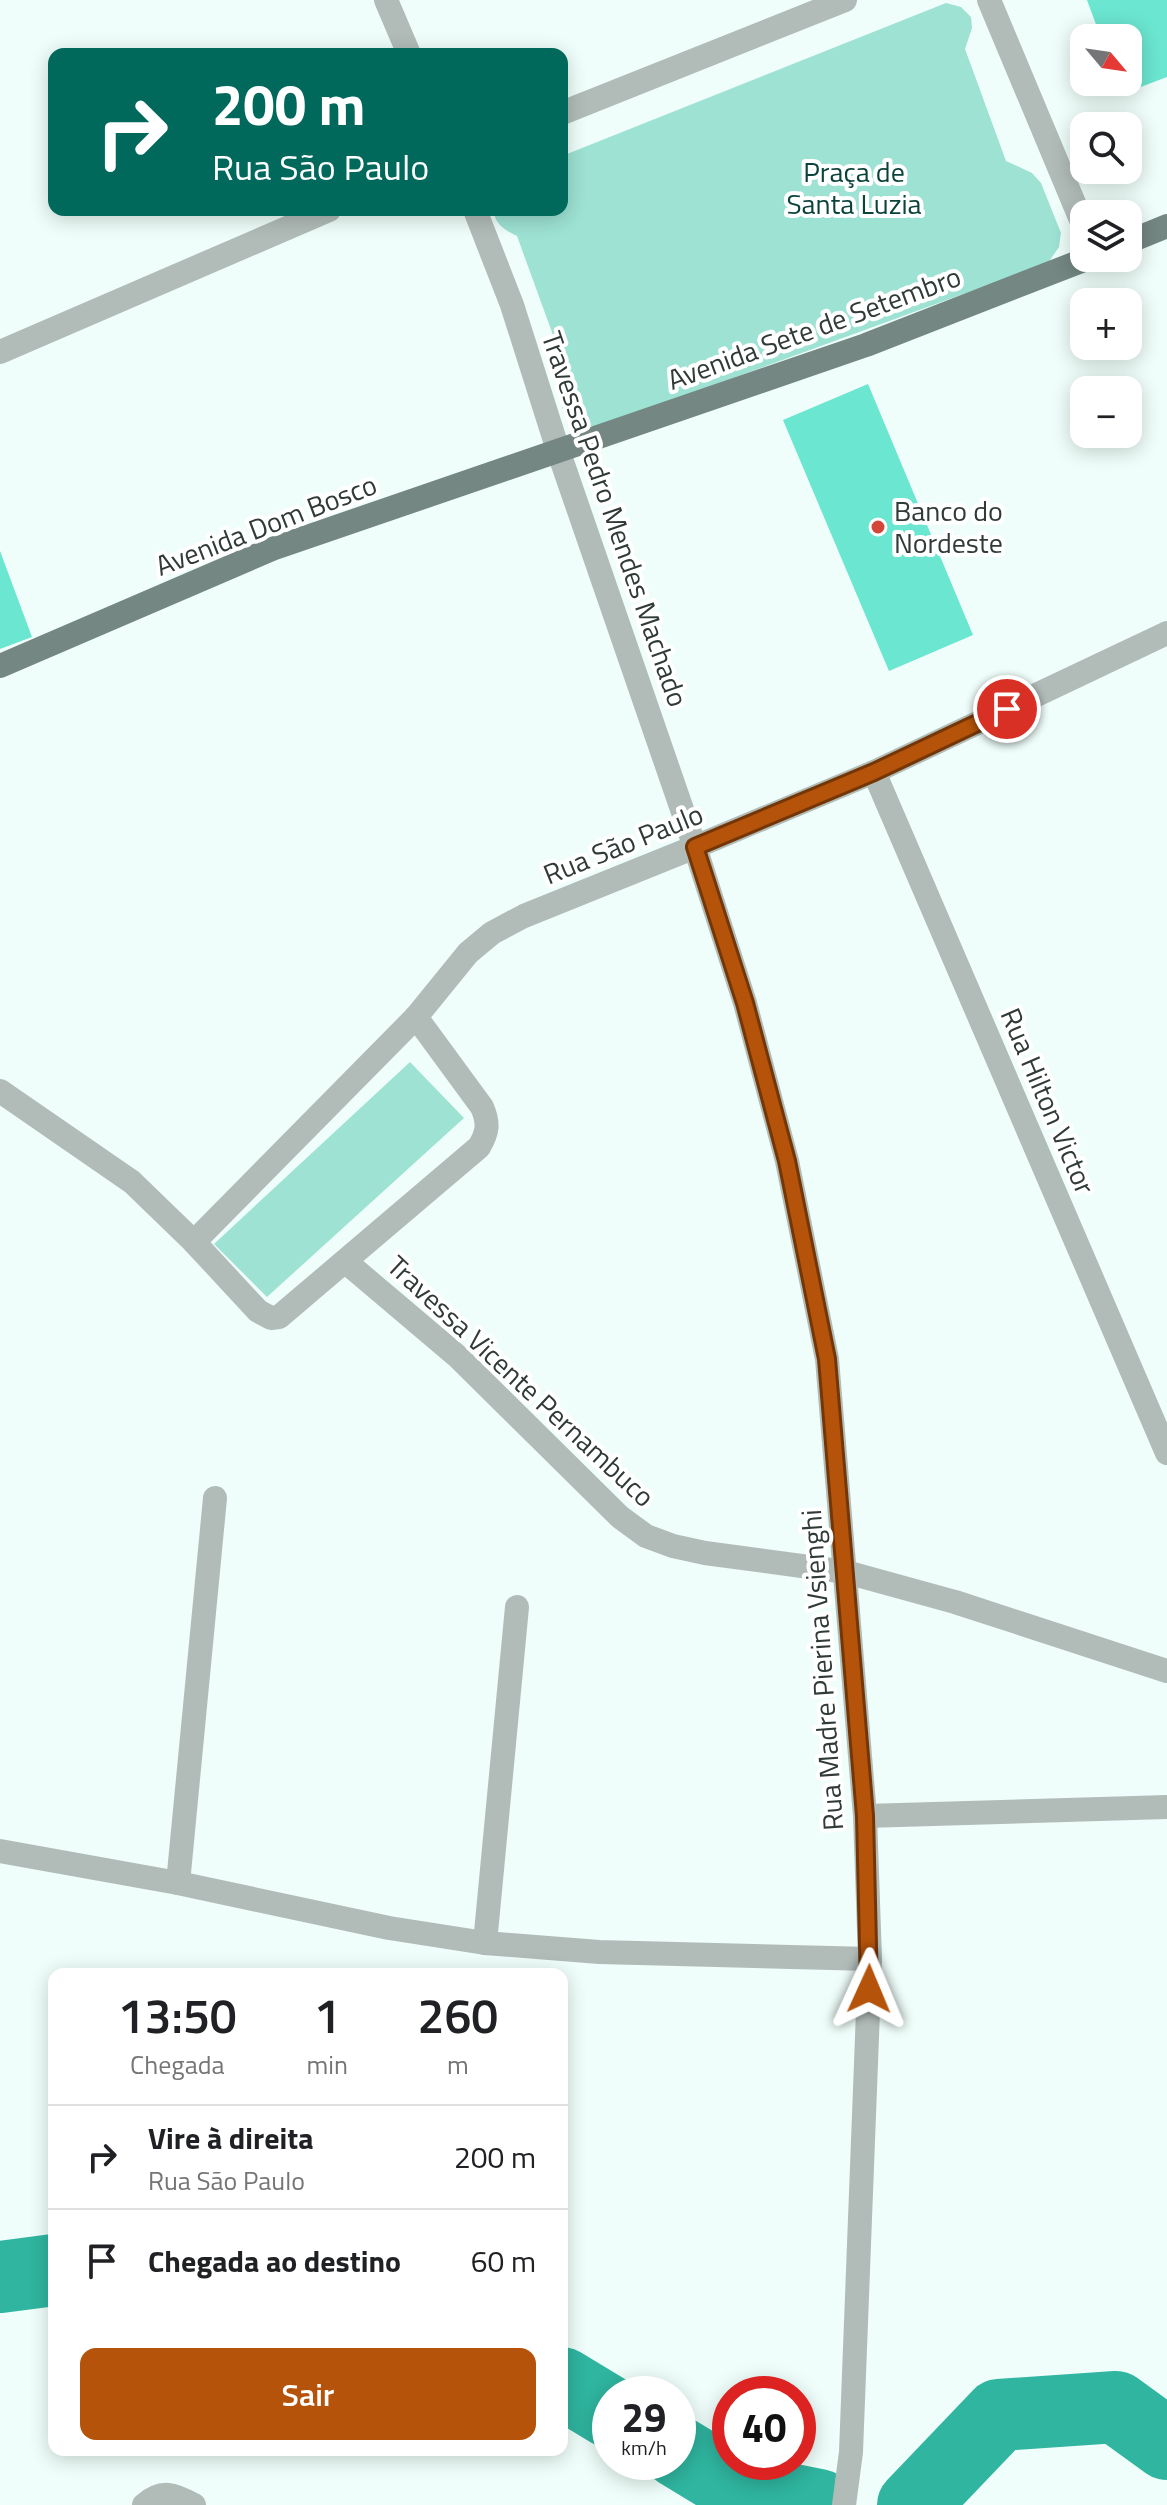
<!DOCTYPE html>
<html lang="pt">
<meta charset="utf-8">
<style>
:root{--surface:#fff;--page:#f2f2f2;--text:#202124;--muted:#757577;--line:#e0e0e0;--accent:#b45309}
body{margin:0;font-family:"Titillium Web",sans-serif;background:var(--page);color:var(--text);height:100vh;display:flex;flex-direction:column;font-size:30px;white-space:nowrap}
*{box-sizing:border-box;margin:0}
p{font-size:26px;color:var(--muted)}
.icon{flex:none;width:44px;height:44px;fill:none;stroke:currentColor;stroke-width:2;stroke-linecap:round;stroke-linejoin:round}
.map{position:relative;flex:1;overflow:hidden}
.details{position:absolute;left:48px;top:1968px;width:520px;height:488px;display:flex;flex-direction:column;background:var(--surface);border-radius:16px;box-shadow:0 4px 20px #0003}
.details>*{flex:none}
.banner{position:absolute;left:48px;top:48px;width:520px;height:168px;border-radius:16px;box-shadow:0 4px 20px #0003;background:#00695c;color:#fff;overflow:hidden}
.needle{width:52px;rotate:119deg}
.tools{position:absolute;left:1070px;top:24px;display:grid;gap:16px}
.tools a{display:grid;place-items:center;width:72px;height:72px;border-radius:16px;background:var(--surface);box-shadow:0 4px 20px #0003;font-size:40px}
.speed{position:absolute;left:592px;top:2376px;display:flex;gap:16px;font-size:40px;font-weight:700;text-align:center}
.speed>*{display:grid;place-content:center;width:104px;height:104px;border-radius:50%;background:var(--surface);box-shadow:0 4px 20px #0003;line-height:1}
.speed small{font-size:20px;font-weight:400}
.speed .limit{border:12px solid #d22;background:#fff;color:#111}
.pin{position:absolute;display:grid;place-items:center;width:68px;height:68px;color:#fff;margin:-34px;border:4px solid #fff;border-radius:50%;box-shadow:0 2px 8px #0007}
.me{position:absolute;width:88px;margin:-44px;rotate:1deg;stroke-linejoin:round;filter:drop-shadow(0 0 6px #0008)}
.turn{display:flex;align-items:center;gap:28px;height:168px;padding:0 32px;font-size:36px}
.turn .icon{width:104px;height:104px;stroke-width:2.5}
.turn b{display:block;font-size:56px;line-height:68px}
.eta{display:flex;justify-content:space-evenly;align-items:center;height:136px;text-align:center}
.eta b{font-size:48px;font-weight:600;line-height:56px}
.button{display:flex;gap:16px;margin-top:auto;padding:16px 32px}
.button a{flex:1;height:92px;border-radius:16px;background:var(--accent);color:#fff;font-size:32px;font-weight:600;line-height:92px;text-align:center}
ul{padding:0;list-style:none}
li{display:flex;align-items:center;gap:24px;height:104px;padding:0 32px;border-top:2px solid var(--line)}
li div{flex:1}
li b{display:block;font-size:30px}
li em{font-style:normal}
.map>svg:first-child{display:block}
.green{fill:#9de2d3}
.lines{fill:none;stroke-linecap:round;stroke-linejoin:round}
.river{stroke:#2fb5a0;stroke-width:72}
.building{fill:#6be6d0}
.minor{stroke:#b1bcb9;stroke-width:24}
.major{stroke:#748783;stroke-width:24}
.route-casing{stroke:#753606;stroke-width:20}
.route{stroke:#b45309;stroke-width:14}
.poi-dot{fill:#d44738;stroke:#fff;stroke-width:3}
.labels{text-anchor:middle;stroke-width:8;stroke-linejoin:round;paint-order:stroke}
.park-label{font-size:28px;fill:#0a433a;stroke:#fff}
.street-label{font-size:28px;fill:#303a37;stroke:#fff}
.poi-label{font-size:28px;fill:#303a37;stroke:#fff;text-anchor:start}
</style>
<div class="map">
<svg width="1167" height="2505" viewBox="0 0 1167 2505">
<rect width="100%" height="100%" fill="#effefa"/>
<!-- green -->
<g class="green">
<path d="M946 3 961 7 971 17 972 28 965 49 1006 161 1032 173 1041 183 1061 233 1059 247 1048 263 596 428 574 421 562 408 563 393 569 379 517 236C506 231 494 224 494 210H562V156Z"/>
<polygon points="410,1062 464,1118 267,1297 214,1244"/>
</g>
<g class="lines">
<!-- river -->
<g class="river">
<polyline points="0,2277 54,2270"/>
<polyline points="562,2383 610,2412"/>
<polyline points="678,2452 739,2489 819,2505"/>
<polyline points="913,2505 999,2415 1116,2407 1167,2444"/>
</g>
</g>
<!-- building -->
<g class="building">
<polygon points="1087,0 1167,0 1167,77 1122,94 1117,82 1128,82 1128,38 1101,38"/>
<polygon points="868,384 973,635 889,671 783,420"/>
<polygon points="0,551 32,637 0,649"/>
</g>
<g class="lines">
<!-- minor -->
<g class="minor">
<polyline points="386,0 409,54"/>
<polyline points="989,0 1084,227"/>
<polyline points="562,113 845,0"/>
<polyline points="475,210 512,305 558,450 695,847 745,1003 787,1161 827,1359 865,1816 870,1959 851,2452 844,2505"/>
<polyline points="0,352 329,210"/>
<polyline points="874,772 1167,1453"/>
<path d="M0 1091 132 1182 194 1242 258 1311 271 1318 279 1317 479 1147C488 1132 489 1123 482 1107L416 1017"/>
<polyline points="194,1242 416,1017 468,953 492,933 524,916 695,847 874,772 1167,633"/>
<polyline points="346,1262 457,1356 620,1517 646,1536 673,1546 705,1553 846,1572 955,1602 1167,1671"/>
<polyline points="865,1816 1167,1807"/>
<polyline points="0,1851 178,1883 389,1928 485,1943 599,1952 870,1959"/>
<polyline points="178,1883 215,1498"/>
<polyline points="485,1943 517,1607"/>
<path d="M144 2505C162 2489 174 2494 194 2505"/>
</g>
<!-- major -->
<g class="major">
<polyline points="1128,242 1167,226"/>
<polyline points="0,666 272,549 866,345 1089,258"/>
</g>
</g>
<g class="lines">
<defs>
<polyline id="route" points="869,1989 865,1816 827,1359 787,1161 745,1003 695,847 874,772 1007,709"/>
</defs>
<!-- route casing -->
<use href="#route" class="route-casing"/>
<!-- route -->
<use href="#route" class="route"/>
</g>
<!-- markers -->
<circle class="poi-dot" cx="878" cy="527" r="8"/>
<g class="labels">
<!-- park labels -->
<g class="park-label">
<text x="854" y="182">Praça de<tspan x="854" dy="32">Santa Luzia</tspan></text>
</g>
<!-- street labels -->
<g class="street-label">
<text transform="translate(814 328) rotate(-20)" y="10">Avenida Sete de Setembro</text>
<text transform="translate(615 519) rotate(71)" y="10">Travessa Pedro Mendes Machado</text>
<text transform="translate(266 525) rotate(-21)" y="10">Avenida Dom Bosco</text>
<text transform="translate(623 844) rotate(-22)" y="10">Rua São Paulo</text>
<text transform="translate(1048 1101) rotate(67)" y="10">Rua Hilton Victor</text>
<text transform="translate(521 1381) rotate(43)" y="10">Travessa Vicente Pernambuco</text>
<text transform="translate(822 1670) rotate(-94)" y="10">Rua Madre Pierina Vsienghi</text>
</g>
<!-- poi labels -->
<g class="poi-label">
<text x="894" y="521">Banco do<tspan x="894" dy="32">Nordeste</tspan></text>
</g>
</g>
</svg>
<div class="tools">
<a><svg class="needle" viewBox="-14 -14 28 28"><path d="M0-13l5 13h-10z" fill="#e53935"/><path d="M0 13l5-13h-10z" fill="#757577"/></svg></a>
<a><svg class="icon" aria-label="search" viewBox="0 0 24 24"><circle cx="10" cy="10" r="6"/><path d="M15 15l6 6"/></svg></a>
<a><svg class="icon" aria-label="layers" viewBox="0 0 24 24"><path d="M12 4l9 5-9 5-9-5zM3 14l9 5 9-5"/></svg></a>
<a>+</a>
<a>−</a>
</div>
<div class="speed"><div>29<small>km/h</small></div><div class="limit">40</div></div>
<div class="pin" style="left:1007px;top:709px;background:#d93025"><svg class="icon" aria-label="arrive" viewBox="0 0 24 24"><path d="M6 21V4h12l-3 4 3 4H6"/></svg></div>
<svg class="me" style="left:869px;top:1989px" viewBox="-20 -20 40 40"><path d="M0-17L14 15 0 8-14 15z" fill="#b45309" stroke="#fff" stroke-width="4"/></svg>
<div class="banner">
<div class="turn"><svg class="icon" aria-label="right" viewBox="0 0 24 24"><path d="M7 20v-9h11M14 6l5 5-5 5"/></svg><div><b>200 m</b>Rua São Paulo</div></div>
</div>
<section class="details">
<div class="eta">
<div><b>13:50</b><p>Chegada</p></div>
<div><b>1</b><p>min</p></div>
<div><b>260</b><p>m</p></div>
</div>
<ul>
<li><svg class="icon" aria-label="right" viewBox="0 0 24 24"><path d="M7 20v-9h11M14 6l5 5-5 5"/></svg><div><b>Vire à direita</b><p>Rua São Paulo</p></div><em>200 m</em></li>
<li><svg class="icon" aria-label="arrive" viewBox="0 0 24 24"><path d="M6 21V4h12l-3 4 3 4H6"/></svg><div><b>Chegada ao destino</b></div><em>60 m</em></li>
</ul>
<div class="button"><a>Sair</a></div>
</section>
</div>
